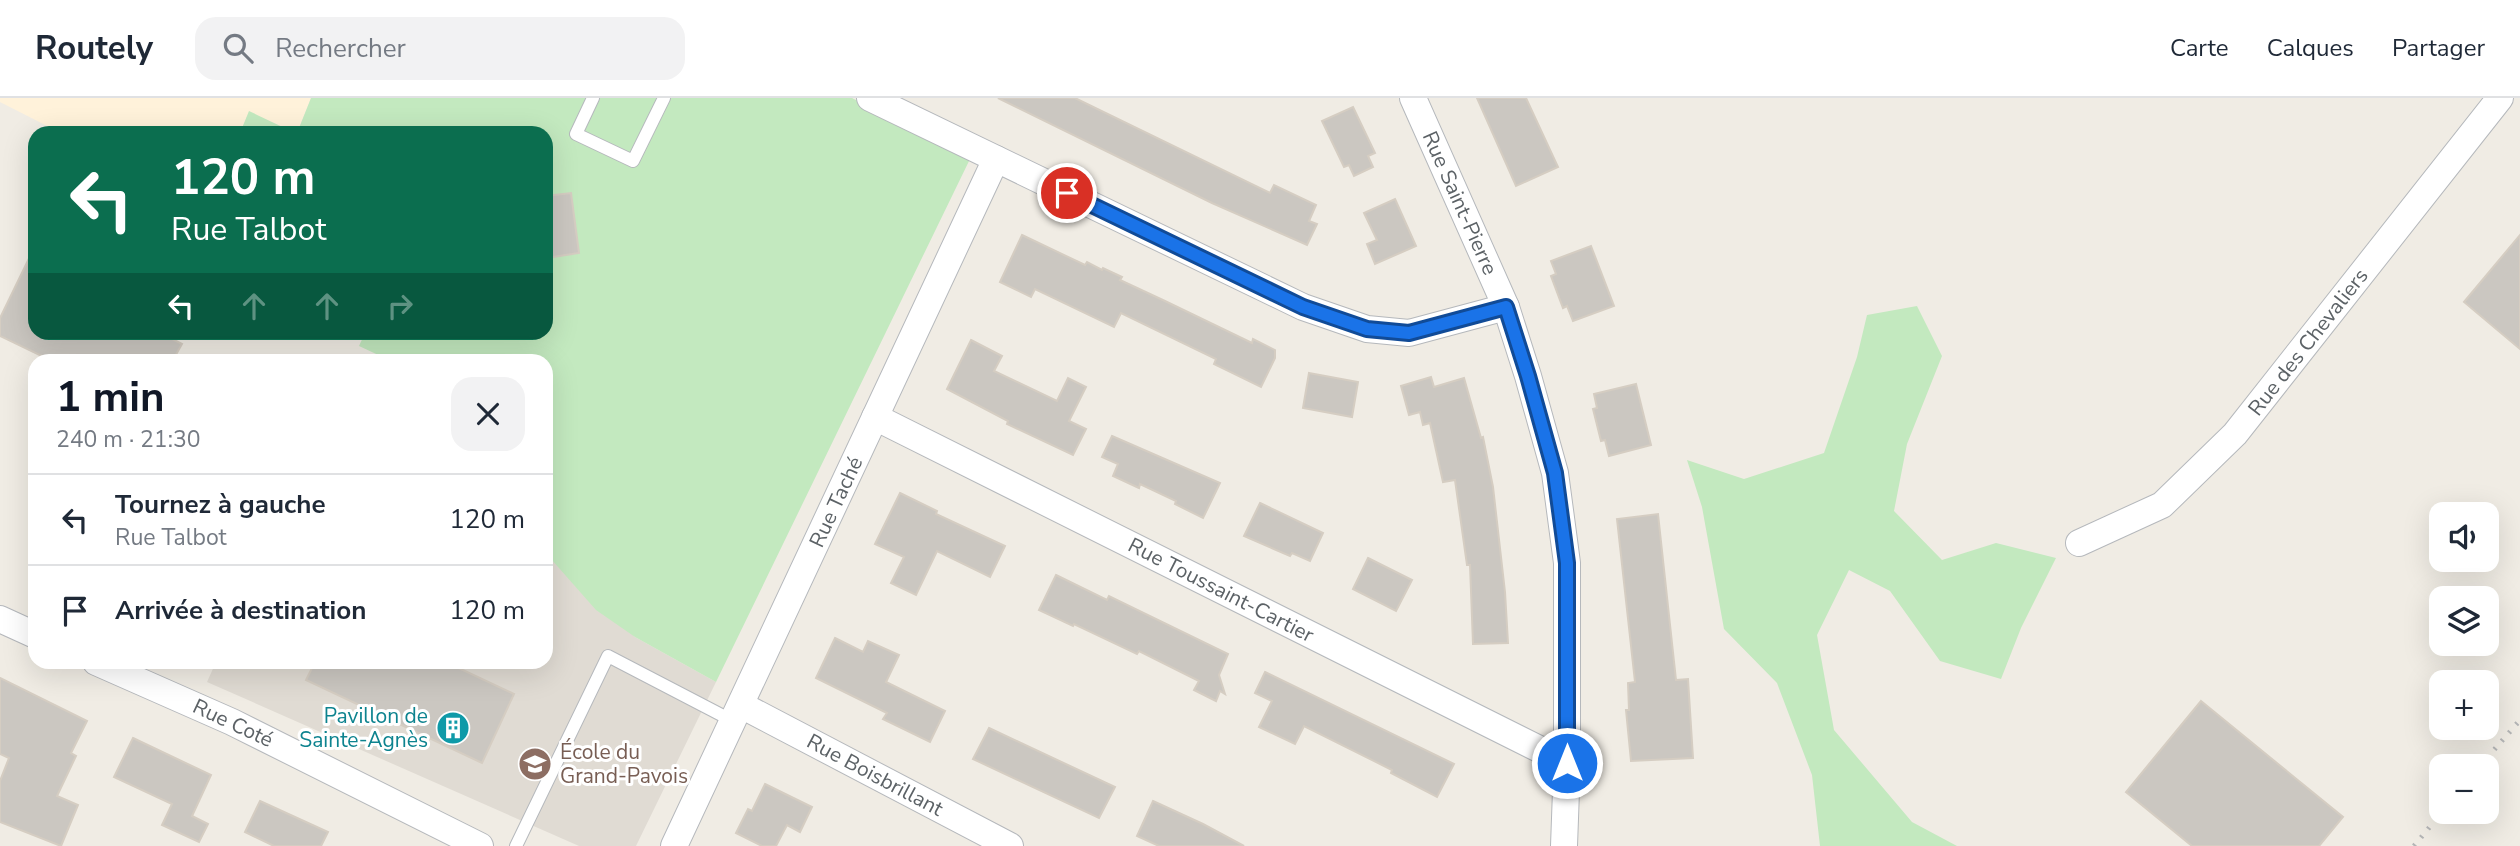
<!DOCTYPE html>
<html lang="fr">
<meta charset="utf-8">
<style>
:root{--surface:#fff;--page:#f2f2f3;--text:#1f2937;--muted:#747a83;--line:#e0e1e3;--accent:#111827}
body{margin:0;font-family:"Nunito Sans",sans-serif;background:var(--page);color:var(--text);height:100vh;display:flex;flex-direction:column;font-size:26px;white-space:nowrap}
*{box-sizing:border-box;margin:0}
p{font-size:23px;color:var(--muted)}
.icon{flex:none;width:38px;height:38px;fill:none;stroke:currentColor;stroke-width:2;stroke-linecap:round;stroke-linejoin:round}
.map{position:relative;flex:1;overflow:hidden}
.sheet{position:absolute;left:28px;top:256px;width:525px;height:315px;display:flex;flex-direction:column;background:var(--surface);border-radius:21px;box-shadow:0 7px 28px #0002}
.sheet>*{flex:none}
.banner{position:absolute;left:28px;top:28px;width:525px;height:214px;border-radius:21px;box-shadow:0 7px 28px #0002;background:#0b6e4f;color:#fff;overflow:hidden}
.fabs{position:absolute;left:2429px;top:404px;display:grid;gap:14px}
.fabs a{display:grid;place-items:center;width:70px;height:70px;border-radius:14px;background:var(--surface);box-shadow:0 7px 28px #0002;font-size:35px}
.pin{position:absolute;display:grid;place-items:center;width:60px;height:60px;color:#fff;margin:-30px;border:4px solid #fff;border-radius:50%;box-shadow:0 2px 7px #0007}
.me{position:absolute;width:77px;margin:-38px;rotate:0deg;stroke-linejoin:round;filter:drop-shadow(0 0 5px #0008)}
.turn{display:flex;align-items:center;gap:24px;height:147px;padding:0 28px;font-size:32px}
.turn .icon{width:91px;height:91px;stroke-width:2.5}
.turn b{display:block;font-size:49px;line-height:60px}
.lanes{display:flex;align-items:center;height:66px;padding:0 28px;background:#0003;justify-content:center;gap:35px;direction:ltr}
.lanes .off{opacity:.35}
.round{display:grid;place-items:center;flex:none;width:74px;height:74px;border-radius:21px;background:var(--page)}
.headline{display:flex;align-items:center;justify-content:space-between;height:119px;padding:0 28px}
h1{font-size:42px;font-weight:700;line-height:52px;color:var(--accent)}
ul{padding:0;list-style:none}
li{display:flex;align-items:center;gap:21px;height:91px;padding:0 28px;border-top:2px solid var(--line)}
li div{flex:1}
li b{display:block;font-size:26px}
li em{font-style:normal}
header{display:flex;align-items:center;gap:42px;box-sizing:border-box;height:98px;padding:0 35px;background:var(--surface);border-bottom:2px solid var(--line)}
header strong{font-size:33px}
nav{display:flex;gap:38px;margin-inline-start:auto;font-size:24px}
.search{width:490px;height:63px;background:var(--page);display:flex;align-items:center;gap:18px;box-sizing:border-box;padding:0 24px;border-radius:21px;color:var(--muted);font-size:26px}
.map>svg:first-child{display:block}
.commercial{fill:#fff2da}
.education{fill:#e0dbd3}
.green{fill:#c3e9bf}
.building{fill:#cbc7c1;stroke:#d5cdc2;stroke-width:2}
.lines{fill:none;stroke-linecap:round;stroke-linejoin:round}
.lane-casing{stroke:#b5b8bc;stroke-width:14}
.street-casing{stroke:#b5b8bc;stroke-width:28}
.lane{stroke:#fff;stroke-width:12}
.street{stroke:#fff;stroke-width:26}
.rail{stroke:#b4b5b6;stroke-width:5;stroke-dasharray:2 9;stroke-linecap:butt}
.route-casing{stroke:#114b97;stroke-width:18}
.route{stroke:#1a73e8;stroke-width:12}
.labels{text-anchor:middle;stroke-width:6;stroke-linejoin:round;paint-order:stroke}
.street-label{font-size:21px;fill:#5c6266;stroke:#fff}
.culture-label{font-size:21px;fill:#0d838f;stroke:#fff;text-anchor:end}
.education-label{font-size:21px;fill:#785e54;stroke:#fff;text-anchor:start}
</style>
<header>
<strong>Routely</strong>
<div class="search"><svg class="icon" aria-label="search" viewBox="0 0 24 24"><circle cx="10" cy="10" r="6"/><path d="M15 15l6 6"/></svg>Rechercher</div>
<nav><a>Carte</a><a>Calques</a><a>Partager</a></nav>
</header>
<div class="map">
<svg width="2520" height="748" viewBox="0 0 2520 748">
<rect width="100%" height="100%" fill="#f0ece4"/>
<!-- commercial -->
<polygon class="commercial" points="0,0 311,0 297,35 249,14 240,35 61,35 0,4"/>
<!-- education -->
<polygon class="education" points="546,452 551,461 635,539 716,584 636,748 579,748 207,584 216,564 546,564"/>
<!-- green -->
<g class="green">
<polygon points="311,0 852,0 970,61 716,584 635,539 596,512 551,461 546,452 546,262 389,262 359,248 365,235 546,234 546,35 297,35"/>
<polygon points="249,13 295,35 240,35"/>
<polygon points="1917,208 1942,258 1907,346 1894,413 1942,462 1996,445 2056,460 2021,530 2001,581 1940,563 1890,493 1849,472 1817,537 1834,632 1912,724 1957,748 1820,748 1812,677 1777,585 1724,531 1702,409 1687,362 1744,381 1824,355 1857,259 1867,217"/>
</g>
<!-- building -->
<g class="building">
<polygon points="998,0 1075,0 1270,95 1274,87 1316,107 1309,123 1317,126 1307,147 1212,105"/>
<polygon points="1477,0 1526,0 1558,69 1516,88"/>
<polygon points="1353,9 1375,55 1368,58 1373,69 1354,78 1349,67 1344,69 1322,23"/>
<polygon points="571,95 579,155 546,160 546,98"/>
<polygon points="1395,101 1416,148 1375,166 1367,146 1377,142 1364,115"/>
<polygon points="1022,137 1085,167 1087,164 1102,172 1103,170 1122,179 1120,182 1165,203 1252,245 1253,241 1275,252 1275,260 1261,289 1214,266 1216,261 1121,215 1114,229 1035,191 1031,199 1000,184"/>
<polygon points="2520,137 2520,251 2464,204"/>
<polygon points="35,148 35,234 159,234 182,246 173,262 50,262 0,238 0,220"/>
<polygon points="1591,148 1614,208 1573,223 1567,208 1563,210 1551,178 1556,176 1551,163"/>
<polygon points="971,242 1002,258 994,273 1057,303 1068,280 1086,289 1069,323 1086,331 1073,357 1007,326 1008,323 947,291"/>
<polygon points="1309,275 1358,284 1352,319 1303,310"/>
<polygon points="1431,279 1434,289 1464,280 1481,340 1483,339 1493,389 1505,494 1508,545 1473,546 1470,467 1467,467 1455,382 1443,384 1430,325 1423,327 1420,314 1409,317 1401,288"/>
<polygon points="1636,286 1651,347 1609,358 1605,342 1601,343 1593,311 1597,310 1594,296"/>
<polygon points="1112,338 1220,385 1203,420 1175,406 1176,403 1140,386 1139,390 1113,378 1118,366 1102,359"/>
<polygon points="900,395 937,413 936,416 1005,448 990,479 937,453 916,497 891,485 904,459 875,446"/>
<polygon points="1260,405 1323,435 1310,463 1292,455 1290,458 1244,438"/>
<polygon points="1658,416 1676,582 1688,581 1693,660 1631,663 1626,612 1629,612 1628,585 1635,584 1617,421"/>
<polygon points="1368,460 1412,482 1396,513 1353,491"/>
<polygon points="1056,477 1107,502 1109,498 1228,556 1219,577 1225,596 1220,593 1216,603 1194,592 1199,583 1139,553 1137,556 1074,526 1073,528 1039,512"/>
<polygon points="835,540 863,554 868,543 899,557 886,584 945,613 930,644 883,621 887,615 816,580"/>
<polygon points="315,564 446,564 514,596 482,665 306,582"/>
<polygon points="1265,574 1454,666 1437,699 1391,675 1392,672 1304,628 1295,646 1259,629 1272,603 1255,595"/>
<polygon points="0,580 87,623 71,655 76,658 57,698 78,707 61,748 0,724 0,683 9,660 0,656"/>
<polygon points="2201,603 2343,719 2319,748 2192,748 2126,694"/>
<polygon points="989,630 1115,689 1099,720 973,661"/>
<polygon points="133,640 211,677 192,718 208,726 199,744 162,727 172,706 114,679"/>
<polygon points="765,686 812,709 800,734 787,727 776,748 762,748 736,735 748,711 752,713"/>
<polygon points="260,703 328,734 321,748 274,748 245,734"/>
<polygon points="1153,703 1203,726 1244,748 1159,748 1137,738"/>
</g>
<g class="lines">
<defs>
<g id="lane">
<polyline points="593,0 576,36 633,63 664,0"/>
<polyline points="516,748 608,558 733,623"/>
</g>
<g id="street">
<polyline points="870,0 1303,209 1367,231 1409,235 1506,209"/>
<polyline points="1413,0 1506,209 1528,278 1555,375 1567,465 1567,665 1564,748"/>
<polyline points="875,319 1567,665"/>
<polyline points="2079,445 2162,407 2235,336 2500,0"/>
<polyline points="0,521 35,537"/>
<polyline points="96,564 232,624 480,748"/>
<polyline points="741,607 1010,748"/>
<polyline points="674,748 996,61"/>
</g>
</defs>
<!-- lane casing -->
<use href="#lane" class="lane-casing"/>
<!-- street casing -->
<use href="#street" class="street-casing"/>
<!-- lane -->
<use href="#lane" class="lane"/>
<!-- street -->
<use href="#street" class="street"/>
<!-- rail -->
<g class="rail">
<polyline points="2480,668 2520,622"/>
<polyline points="2414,748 2442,714"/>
</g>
</g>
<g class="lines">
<defs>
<polyline id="route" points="1067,95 1303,209 1367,231 1409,235 1506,209 1528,278 1555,375 1567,465 1567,665"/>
</defs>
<!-- route casing -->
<use href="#route" class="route-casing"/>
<!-- route -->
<use href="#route" class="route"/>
</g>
<!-- icons -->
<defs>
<symbol id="building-disc" viewBox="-11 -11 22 22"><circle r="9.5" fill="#0f9aa8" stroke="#fff"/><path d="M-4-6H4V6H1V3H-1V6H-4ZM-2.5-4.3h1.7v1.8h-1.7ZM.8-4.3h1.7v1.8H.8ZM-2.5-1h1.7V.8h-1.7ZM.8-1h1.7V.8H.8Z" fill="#fff"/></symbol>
<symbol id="school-disc" viewBox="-11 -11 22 22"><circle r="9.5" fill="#8d6e63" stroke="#fff"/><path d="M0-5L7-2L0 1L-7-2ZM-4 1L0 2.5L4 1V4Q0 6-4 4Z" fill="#fff"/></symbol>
</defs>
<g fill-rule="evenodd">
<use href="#building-disc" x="434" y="611" width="38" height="38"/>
<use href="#school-disc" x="516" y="647" width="38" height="38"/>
</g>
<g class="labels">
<!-- street labels -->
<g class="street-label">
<text transform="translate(1460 105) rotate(66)" y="7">Rue Saint-Pierre</text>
<text transform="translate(2308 244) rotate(-52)" y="7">Rue des Chevaliers</text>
<text transform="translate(836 404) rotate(-65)" y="7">Rue Taché</text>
<text transform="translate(1221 492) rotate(27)" y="7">Rue Toussaint-Cartier</text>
<text transform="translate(233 625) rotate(25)" y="7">Rue Coté</text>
<text transform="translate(875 677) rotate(28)" y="7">Rue Boisbrillant</text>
</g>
<!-- culture labels -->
<g class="culture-label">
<text x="428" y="625">Pavillon de<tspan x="428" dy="24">Sainte-Agnès</tspan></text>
</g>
<!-- education labels -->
<g class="education-label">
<text x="560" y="661">École du<tspan x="560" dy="24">Grand-Pavois</tspan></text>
</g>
</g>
</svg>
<div class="fabs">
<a><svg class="icon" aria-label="sound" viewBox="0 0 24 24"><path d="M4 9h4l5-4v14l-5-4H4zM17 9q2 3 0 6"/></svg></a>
<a><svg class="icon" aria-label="layers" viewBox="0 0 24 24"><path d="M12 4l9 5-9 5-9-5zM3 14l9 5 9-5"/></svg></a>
<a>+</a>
<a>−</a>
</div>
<div class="pin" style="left:1067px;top:95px;background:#d93025"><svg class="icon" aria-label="arrive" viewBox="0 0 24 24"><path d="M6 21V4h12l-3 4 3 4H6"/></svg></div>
<svg class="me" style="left:1567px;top:665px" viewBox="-20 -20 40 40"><circle r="17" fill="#1a73e8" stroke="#fff" stroke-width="3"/><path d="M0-11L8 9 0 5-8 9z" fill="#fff"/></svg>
<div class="banner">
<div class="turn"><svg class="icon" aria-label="left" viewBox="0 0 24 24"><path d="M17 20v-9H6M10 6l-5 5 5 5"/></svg><div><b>120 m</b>Rue Talbot</div></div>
<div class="lanes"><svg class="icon" aria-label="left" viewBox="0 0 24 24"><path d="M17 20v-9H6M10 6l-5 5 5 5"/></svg><svg class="icon off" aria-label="ahead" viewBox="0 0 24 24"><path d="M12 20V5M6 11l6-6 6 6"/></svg><svg class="icon off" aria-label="ahead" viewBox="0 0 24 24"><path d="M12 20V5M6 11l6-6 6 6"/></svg><svg class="icon off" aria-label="right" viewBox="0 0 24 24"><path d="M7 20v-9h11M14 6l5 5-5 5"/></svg></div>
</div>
<section class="sheet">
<div class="headline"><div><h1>1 min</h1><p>240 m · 21:30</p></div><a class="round"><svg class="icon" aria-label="close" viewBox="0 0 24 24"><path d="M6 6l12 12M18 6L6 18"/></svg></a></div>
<ul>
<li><svg class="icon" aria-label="left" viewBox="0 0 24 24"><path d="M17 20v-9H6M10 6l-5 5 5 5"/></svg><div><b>Tournez à gauche</b><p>Rue Talbot</p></div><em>120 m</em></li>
<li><svg class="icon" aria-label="arrive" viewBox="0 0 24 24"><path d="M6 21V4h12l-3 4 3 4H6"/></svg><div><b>Arrivée à destination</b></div><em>120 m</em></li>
</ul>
</section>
</div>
